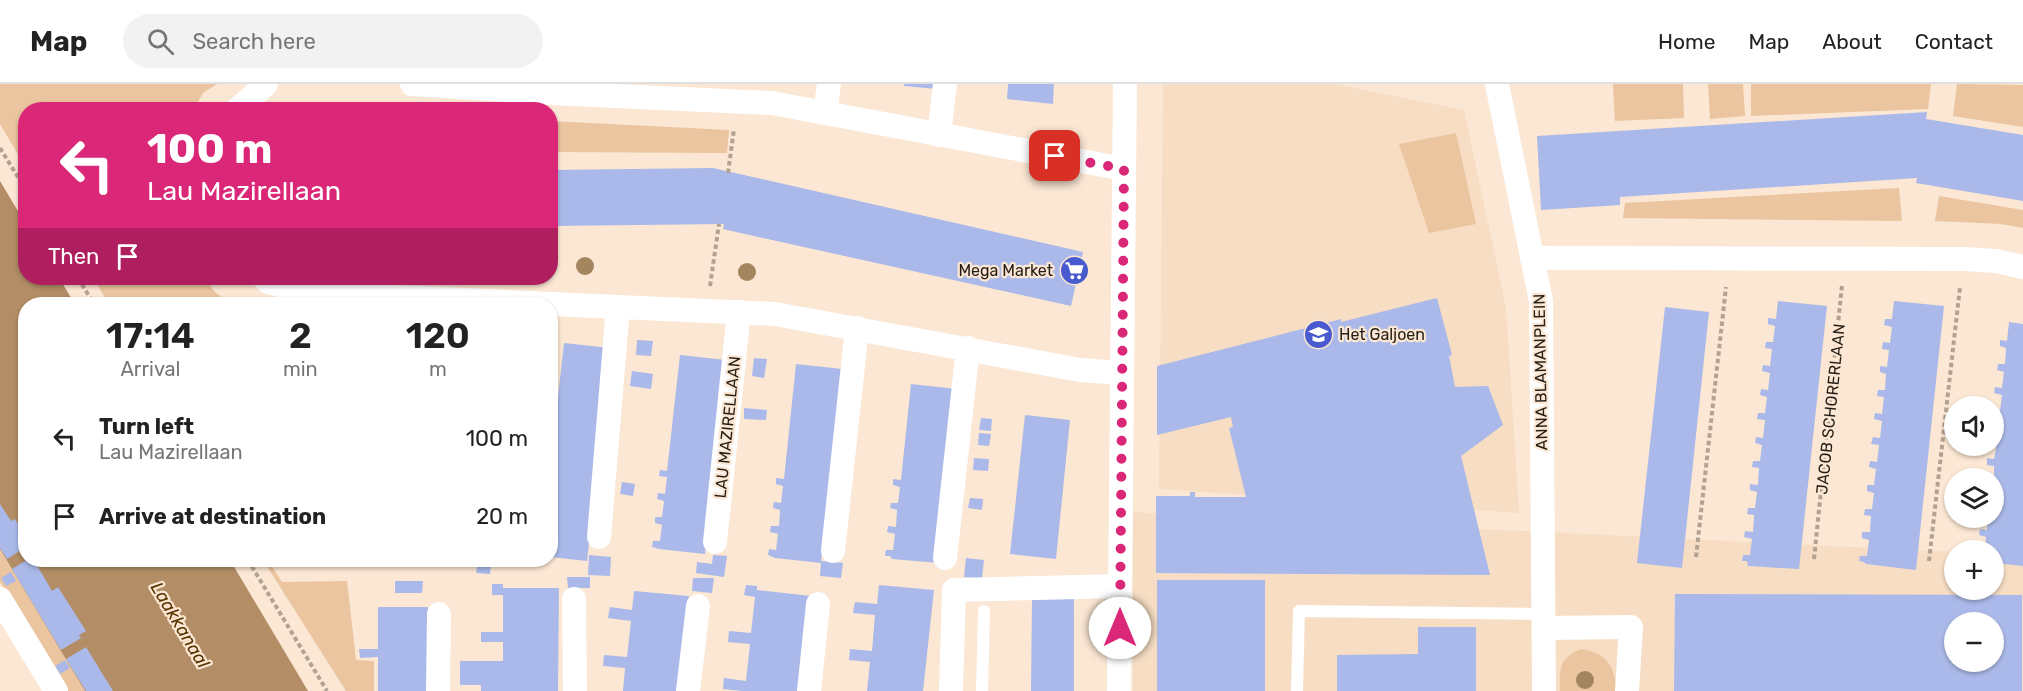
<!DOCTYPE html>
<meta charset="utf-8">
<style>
:root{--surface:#fff;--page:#f2f2f2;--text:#222;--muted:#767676;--line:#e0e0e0}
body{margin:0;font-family:Rubik,sans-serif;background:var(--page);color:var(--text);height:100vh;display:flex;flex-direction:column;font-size:22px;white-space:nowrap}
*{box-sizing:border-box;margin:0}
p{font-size:20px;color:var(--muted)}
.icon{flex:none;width:33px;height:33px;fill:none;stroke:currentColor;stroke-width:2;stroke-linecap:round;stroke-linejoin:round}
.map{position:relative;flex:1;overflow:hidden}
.sheet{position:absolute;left:18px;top:213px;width:540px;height:270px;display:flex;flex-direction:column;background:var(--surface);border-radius:24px;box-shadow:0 2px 4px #0004}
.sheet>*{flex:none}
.top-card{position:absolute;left:18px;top:18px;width:540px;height:183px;border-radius:24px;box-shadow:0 2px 4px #0004;background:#db2777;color:#fff;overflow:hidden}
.controls{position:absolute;left:1944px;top:312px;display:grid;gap:12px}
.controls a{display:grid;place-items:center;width:60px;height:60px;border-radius:50%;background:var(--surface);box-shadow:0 2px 4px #0004;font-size:30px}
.pin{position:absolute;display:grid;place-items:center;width:51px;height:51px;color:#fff;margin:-26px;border-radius:12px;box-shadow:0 3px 9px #0006}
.me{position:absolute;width:66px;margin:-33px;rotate:0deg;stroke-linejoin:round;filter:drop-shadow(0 0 4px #0008)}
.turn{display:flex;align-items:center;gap:21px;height:126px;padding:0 30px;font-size:27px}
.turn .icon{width:78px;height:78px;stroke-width:2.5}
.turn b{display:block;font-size:42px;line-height:51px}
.then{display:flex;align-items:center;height:57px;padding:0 30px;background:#0003;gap:12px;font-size:22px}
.eta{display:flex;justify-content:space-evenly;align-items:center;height:102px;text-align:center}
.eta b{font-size:36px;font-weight:600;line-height:42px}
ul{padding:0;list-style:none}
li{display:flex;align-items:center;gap:18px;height:78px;padding:0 30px}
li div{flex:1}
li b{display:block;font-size:22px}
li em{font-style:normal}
header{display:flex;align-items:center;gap:36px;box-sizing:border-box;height:84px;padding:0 30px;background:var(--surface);border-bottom:2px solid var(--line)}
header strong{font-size:28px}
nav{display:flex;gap:33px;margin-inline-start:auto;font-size:21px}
.search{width:420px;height:54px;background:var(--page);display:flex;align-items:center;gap:15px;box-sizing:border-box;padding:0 21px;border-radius:33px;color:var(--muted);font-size:22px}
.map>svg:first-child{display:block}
.built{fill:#f6ddc3;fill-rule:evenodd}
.green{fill:#eac59f}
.water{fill:#b28d65}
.building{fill:#aab9e9;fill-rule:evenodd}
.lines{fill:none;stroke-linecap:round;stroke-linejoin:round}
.path{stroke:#b2a293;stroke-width:4;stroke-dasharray:4.5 3;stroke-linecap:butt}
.lane{stroke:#fff;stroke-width:12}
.street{stroke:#fff;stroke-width:24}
.tree{fill:#a3865f}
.route{stroke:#db2777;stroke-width:10;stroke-dasharray:0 18}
.labels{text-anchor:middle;stroke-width:4.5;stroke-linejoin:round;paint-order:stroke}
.poi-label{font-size:16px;fill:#241d16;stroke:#fbe7d3;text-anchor:end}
.street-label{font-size:16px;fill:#241d16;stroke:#fbe7d3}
.water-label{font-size:18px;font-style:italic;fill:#5a3400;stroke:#fbe7d3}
</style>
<header>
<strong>Map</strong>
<div class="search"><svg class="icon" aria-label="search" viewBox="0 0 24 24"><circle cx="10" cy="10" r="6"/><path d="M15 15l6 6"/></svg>Search here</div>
<nav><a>Home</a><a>Map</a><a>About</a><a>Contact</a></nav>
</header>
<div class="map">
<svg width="2023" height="607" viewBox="0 0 2023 607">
<rect width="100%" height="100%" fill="#fbe7d3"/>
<!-- built -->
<g class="built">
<polygon points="1163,0 1334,0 1464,26 1506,224 1519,429 1159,405"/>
<path d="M1133 428 1954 468V506H1994V470L2023 472V607H1133ZM1954 538H1994V578H1954Z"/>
</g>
<!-- green -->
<g class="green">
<polygon points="0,0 217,0 203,9 194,25 59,26 37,22 38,25 26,26 25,82 0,40"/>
<polygon points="1613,0 1683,0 1684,34 1615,37"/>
<polygon points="1708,0 1743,0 1745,32 1710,35"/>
<polygon points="1751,0 1931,0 1928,25 1751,32"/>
<polygon points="1957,0 2023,1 2023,43 1953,32"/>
<polygon points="550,37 729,46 727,69 551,68"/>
<polygon points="1456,49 1476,140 1429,149 1399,60"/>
<polygon points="1899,104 1902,137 1623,134 1625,119"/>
<polygon points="1939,112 2023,126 2023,144 2001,140 1935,137"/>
<polygon points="93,194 204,194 215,208 230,220 109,220"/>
<polygon points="0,465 85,607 66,607 0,498"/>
<polygon points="263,476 268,476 282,498 347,497 356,576 374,577 374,607 346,607"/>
<path d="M1581 565C1608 569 1614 582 1617 607H1560C1560 584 1558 575 1581 565Z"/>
</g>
<!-- water -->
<polygon class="water" points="0,97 25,139 26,194 59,194 75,220 26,220 26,476 230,476 308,607 85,607 0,465"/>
<!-- building -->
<g class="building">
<polygon points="904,0 938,0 937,5 904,2"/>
<polygon points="1008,0 1054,0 1053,20 1007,15"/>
<polygon points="1927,28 1926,35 2023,51 2023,117 1916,99 1917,94 1620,113 1620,121 1541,126 1537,52"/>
<polygon points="713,84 1083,168 1071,222 745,150 723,145 724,140 550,142 550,86"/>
<polygon points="1437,214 1452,271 1449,272 1455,303 1488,302 1503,341 1461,372 1490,491 1156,489 1156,412 1190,412 1190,408 1195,408 1195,413 1246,413 1229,344 1233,343 1231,333 1157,351 1157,282 1341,235 1341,238"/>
<polygon points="1778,217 1827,222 1799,485 1748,482 1747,477 1742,477 1743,471 1750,471 1752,455 1744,453 1745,447 1753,448 1754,431 1747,430 1748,424 1755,424 1757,408 1750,406 1750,400 1758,401 1759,384 1752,383 1753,377 1760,377 1762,361 1755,359 1756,353 1763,354 1765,336 1757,335 1758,329 1765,329 1767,313 1760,311 1761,305 1768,306 1770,289 1762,287 1763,281 1770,282 1772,265 1765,264 1766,258 1773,258 1775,242 1768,240 1768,234 1776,235"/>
<polygon points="1894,217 1944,222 1916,486 1866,480 1864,478 1859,477 1860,472 1867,472 1869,456 1862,454 1862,448 1870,448 1871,432 1864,431 1865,425 1872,425 1874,409 1867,407 1867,401 1874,401 1876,385 1869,383 1870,377 1877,378 1879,361 1871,360 1873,353 1880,354 1882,337 1874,335 1875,329 1882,330 1884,313 1877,312 1878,306 1885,306 1886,290 1880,288 1880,282 1887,283 1889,266 1882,265 1883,258 1890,259 1892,243 1884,241 1885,235 1892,235"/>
<polygon points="1665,223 1709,228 1682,484 1637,479"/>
<polygon points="2009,238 2023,240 2023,482 1994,479 1994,466 1985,466 1986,453 1979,451 1980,445 1987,446 1988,434 1994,434 1994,382 1987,381 1987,374 1994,375 1997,359 1994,357 1994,351 1997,351 1999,335 1994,333 1994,327 2000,327 2002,311 1994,309 1995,303 2002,304 2004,288 1997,286 1998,280 2005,280 2006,264 2000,262 2000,256 2007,257"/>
<polygon points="637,256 653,257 651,272 636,271"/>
<polygon points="564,259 610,264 587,477 550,473 550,386"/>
<polygon points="680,271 726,276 705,470 659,465 652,463 653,457 660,457 662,441 655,439 655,433 662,433 664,417 657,415 658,409 665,410 667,393 659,392 660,386 667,387"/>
<polygon points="754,274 767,275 764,294 752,292"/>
<polygon points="796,280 842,285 821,479 775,474 768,471 769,465 776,466 778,450 770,448 771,442 779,442 780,426 773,424 774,418 781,419 783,402 776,400 776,394 784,395"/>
<polygon points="632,287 653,290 651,305 630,302"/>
<polygon points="911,300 957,305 938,479 892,475 890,472 885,472 886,466 893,466 895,450 887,448 888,442 896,443 897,426 890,424 891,419 898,419 900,403 893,401 893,395 901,396"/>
<polygon points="744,324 767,326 766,336 744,335"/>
<polygon points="1025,331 1070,336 1056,475 1010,470"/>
<polygon points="981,334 992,335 991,347 979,346"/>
<polygon points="979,349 991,350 989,362 978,361"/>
<polygon points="974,374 989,375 988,387 973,386"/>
<polygon points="622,398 635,400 633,412 620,410"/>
<polygon points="970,414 983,415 982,426 968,424"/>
<polygon points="0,420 11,437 15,435 26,452 26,456 23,458 26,463 7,475 0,464"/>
<polygon points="589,471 611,473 610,492 588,491"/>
<polygon points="713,471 727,472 724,493 696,489 697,478 712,480"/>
<polygon points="966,474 984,476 982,495 964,493"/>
<polygon points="27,476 34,476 52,507 58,503 86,547 79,551 81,554 61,566 12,485"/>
<polygon points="478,477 491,479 490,490 476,489"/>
<polygon points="821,477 843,479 841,494 820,492"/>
<polygon points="11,488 16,497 6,502 1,494"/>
<polygon points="567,493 590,493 590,504 568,504"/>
<polygon points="693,494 714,494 712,509 692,507"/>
<rect x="1157" y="496" width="108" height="111"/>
<polygon points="395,497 423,497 422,509 395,509"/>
<polygon points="492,500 503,500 503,504 559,504 558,607 481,607 481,601 460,601 460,577 503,577 503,558 481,558 481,548 503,548 503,511 492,511"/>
<polygon points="746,501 757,502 757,506 811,512 801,607 742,607 723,605 724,594 746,597 750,560 728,558 729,547 751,549 755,513 744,511"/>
<polygon points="879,501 934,506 923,607 867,607 870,578 849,576 850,565 872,567 875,531 853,529 854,523 855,518 877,520"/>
<polygon points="634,507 689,512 679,607 623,607 625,584 603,582 604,571 627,573 631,537 608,534 610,523 632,526"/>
<path d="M1675 510 2022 511V607H1674ZM1954 538H1994V578H1954Z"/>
<polygon points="1032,515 1074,515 1074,607 1031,607"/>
<polygon points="378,523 428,523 428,607 378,607 378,573 360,574 359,565 378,565"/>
<polygon points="1418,543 1476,543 1476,607 1337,607 1337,571 1418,570"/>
<polygon points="86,563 113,607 86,607 66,575"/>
<polygon points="65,576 70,584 60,590 55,582"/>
</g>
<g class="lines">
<!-- path -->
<g class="path">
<polyline points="0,64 26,106"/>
<polyline points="728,89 734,45"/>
<polyline points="78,194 94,220"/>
<polyline points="710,202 719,140"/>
<polyline points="1696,473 1726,203"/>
<polyline points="1814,475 1842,201"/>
<polyline points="248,476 327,607"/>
<polyline points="1929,477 1960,203"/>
</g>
<!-- lane -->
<g class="lane">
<polyline points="982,607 984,527"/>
<polyline points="1297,607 1299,527 1544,530"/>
</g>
<!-- street -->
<g class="street">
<polyline points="412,0 551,9 772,19 1124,85"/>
<polyline points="1497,0 1541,217 1544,607"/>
<polyline points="237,26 266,0"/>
<polyline points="825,29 829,0"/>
<polyline points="939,51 945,0"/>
<polyline points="1532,174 1964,175 1996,177 2023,183"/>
<polyline points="264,194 268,198 309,209 775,230 1080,286 1121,289"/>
<polyline points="599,453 618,223"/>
<polyline points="715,458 739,228"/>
<polyline points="833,467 857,244"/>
<polyline points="945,474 968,264"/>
<polyline points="0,515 56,607"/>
<polyline points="574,515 575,607"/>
<polyline points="1544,544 1631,543 1627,607"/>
<polyline points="438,607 439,530"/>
<polyline points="688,607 698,522"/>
<polyline points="809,607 818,520"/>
<polyline points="951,607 954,506 1120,502"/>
<polyline points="1119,607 1125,0"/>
</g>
</g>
<!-- trees -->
<g class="tree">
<circle cx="585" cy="182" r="9"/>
<circle cx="747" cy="188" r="9"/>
<circle cx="1585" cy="596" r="9"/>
</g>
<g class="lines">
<!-- route -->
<polyline class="route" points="1055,72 1124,85 1120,544"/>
</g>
<!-- icons -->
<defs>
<symbol id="supermarket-disc" viewBox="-11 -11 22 22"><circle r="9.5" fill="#485ace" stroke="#fbe7d3"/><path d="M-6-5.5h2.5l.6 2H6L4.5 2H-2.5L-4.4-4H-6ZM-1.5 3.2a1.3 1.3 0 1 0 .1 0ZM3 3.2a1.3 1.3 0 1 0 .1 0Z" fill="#fff"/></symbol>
<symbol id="school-disc" viewBox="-11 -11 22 22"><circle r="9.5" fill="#485ace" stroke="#fbe7d3"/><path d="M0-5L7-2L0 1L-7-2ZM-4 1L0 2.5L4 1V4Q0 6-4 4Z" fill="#fff"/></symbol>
</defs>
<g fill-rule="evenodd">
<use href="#supermarket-disc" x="1058" y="170" width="33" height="33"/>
<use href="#school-disc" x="1302" y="234" width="33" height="33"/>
</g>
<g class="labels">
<!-- poi labels -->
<g class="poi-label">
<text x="1053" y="192">Mega Market</text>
<text x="1339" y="256" text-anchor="start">Het Galjoen</text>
</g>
<!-- street labels -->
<g class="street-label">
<text transform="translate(1540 288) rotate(-91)" y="6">ANNA BLAMANPLEIN</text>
<text transform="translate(1830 325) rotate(-84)" y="6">JACOB SCHORERLAAN</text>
<text transform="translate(727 343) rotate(-84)" y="6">LAU MAZIRELLAAN</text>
</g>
<!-- water labels -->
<g class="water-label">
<text transform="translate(180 541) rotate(59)" y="6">Laakkanaal</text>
</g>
</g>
</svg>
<div class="controls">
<a><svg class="icon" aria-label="sound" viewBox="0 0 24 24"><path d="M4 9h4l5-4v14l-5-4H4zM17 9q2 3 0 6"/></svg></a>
<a><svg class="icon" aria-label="layers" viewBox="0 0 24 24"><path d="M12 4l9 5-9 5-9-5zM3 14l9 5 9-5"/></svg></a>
<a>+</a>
<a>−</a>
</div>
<div class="pin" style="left:1055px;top:72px;background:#d93025"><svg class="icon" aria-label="arrive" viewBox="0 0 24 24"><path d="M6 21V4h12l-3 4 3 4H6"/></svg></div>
<svg class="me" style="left:1120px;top:544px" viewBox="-20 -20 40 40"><circle r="19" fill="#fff"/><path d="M0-13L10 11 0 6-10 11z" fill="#db2777"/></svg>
<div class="top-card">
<div class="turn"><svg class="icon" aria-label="left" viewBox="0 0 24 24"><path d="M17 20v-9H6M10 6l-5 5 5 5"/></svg><div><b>100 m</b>Lau Mazirellaan</div></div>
<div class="then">Then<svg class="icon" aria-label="arrive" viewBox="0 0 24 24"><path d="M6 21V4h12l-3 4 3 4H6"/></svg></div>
</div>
<section class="sheet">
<div class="eta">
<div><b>17:14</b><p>Arrival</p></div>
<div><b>2</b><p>min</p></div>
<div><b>120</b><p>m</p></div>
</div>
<ul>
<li><svg class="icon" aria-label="left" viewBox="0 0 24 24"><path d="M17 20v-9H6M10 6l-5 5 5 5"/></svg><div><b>Turn left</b><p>Lau Mazirellaan</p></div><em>100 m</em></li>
<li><svg class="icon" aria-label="arrive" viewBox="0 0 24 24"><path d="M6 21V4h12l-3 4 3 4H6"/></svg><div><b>Arrive at destination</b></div><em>20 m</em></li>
</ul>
</section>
</div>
